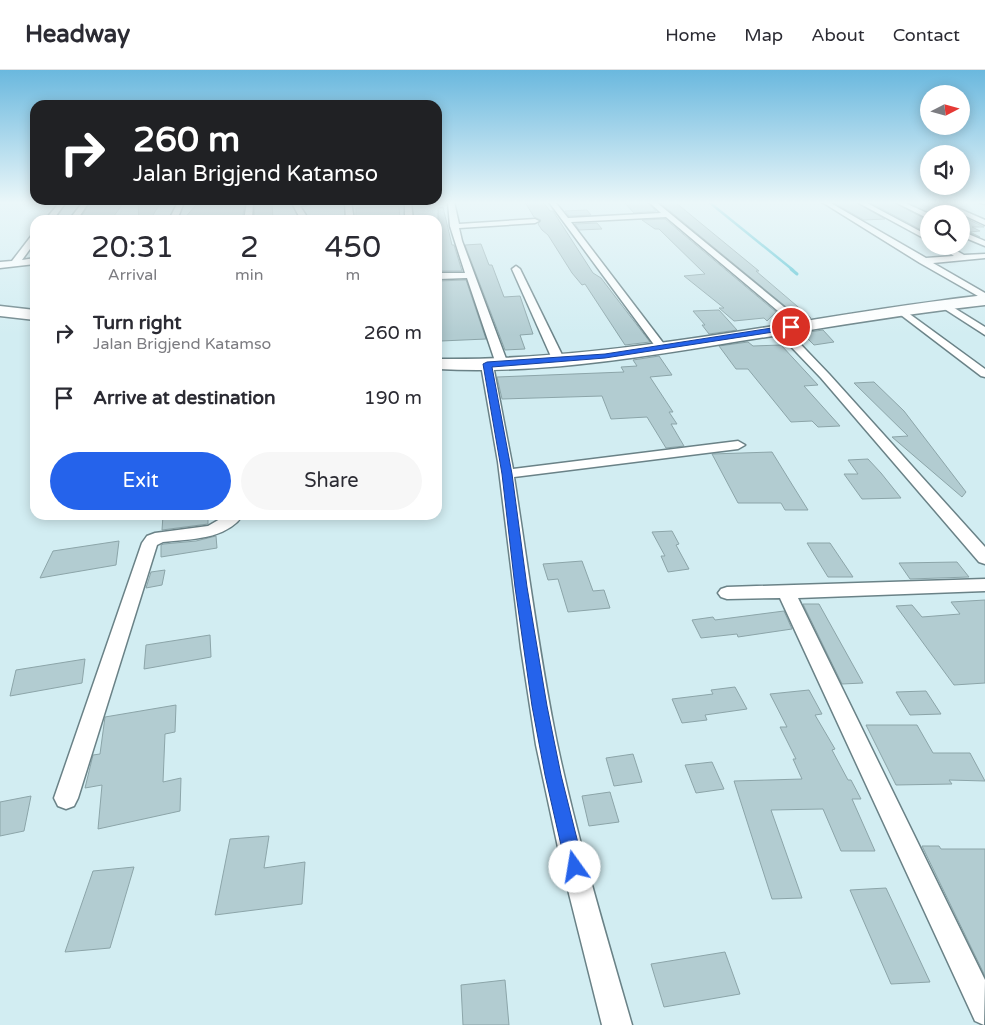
<!DOCTYPE html>
<style>
:root{--surface:#fff;--page:#f7f7f7;--text:#2b2b33;--muted:#7c7c81;--line:#e1e1e2;--accent:#2563eb}
body{margin:0;font-family:"Varela Round",sans-serif;background:var(--page);color:var(--text);height:100vh;display:flex;flex-direction:column;font-size:19px;white-space:nowrap}
*{box-sizing:border-box;margin:0}
p{font-size:16px;color:var(--muted)}
.icon{flex:none;width:28px;height:28px;fill:none;stroke:currentColor;stroke-width:2;stroke-linecap:round;stroke-linejoin:round}
.map{position:relative;flex:1;overflow:hidden}
.drawer{position:absolute;left:30px;top:145px;width:412px;height:305px;display:flex;flex-direction:column;background:var(--surface);border-radius:15px;box-shadow:0 2px 12px #0003}
.drawer>*{flex:none}
.banner{position:absolute;left:30px;top:30px;width:412px;height:105px;border-radius:15px;box-shadow:0 2px 12px #0003;background:#202124;color:#fff;overflow:hidden}
.needle{width:32px;rotate:84deg}
.controls{position:absolute;left:920px;top:15px;display:grid;gap:10px}
.controls a{display:grid;place-items:center;width:50px;height:50px;border-radius:50%;background:var(--surface);box-shadow:0 2px 12px #0003;font-size:25px}
.pin{position:absolute;display:grid;place-items:center;width:42px;height:42px;color:#fff;margin:-21px;border:2px solid #fff;border-radius:50%;box-shadow:0 1px 5px #0007}
.me{position:absolute;width:55px;margin:-28px;rotate:347deg;stroke-linejoin:round;filter:drop-shadow(0 0 4px #0008)}
.turn{display:flex;align-items:center;gap:18px;height:105px;padding:0 20px;font-size:22px}
.turn .icon{width:65px;height:65px;stroke-width:2.5}
.turn b{display:block;font-size:35px;line-height:42px}
.eta{display:flex;justify-content:space-evenly;align-items:center;height:85px;text-align:center}
.eta b{font-size:30px;font-weight:600;line-height:35px}
.button{display:flex;gap:10px;margin-top:auto;padding:10px 20px}
.button a{flex:1;height:58px;border-radius:30px;background:var(--accent);color:#fff;font-size:20px;font-weight:600;line-height:58px;text-align:center}
.button a+a{background:var(--page);color:var(--text)}
ul{padding:0;list-style:none}
li{display:flex;align-items:center;gap:15px;height:65px;padding:0 20px}
li div{flex:1}
li b{display:block;font-size:19px}
li em{font-style:normal}
header{display:flex;align-items:center;gap:30px;box-sizing:border-box;height:70px;padding:0 25px;background:var(--surface);border-bottom:1px solid var(--line)}
header strong{font-size:24px}
nav{display:flex;gap:28px;margin-inline-start:auto;font-size:18px}
.map>svg:first-child{display:block}
.lines{fill:none;stroke-linecap:round;stroke-linejoin:round}
.stream-far1{stroke:#4dbfd0;stroke-width:2.5}
.stream{stroke:#4dbfd0;stroke-width:3}
.building{fill:#b2ccd1;stroke:#8ca5a9}
.minor-casing{stroke:#6a8287;stroke-width:3}
.trunk-casing{stroke:#6a8287;stroke-width:3}
.minor{fill:#fff;fill-rule:evenodd}
.trunk{fill:#fff;fill-rule:evenodd}
.route{fill:#2563eb;stroke:#184099}
</style>
<header>
<strong>Headway</strong>
<nav><a>Home</a><a>Map</a><a>About</a><a>Contact</a></nav>
</header>
<div class="map">
<svg width="985" height="955" viewBox="0 0 985 955">
<rect width="100%" height="100%" fill="#d2edf2"/>
<g class="lines">
<!-- stream-far1 -->
<polyline class="stream-far1" points="709,132 793,200"/>
<!-- stream -->
<polyline class="stream" points="791,199 797,204"/>
</g>
<!-- building -->
<g class="building">
<polygon points="91,132 124,132 111,150 79,150"/>
<polygon points="138,132 161,132 150,150 139,150"/>
<polygon points="220,132 245,132 242,150 183,150 196,135 218,134"/>
<polygon points="255,132 272,132 273,150 254,150"/>
<polygon points="525,132 543,132 550,141 553,141 593,203 601,208 650,272 625,275 585,214 582,215 572,203 548,165 542,160 538,154 541,150 534,147"/>
<polygon points="624,132 647,132 656,141 634,143"/>
<polygon points="659,132 675,132 759,201 756,201 811,248 802,250"/>
<polygon points="832,132 855,132 885,149 864,150"/>
<polygon points="869,132 893,132 929,151 929,164"/>
<polygon points="907,132 929,132 955,144 931,144"/>
<polygon points="399,136 400,150 356,150 356,138"/>
<polygon points="443,137 452,175 454,175 462,201 438,201 438,138"/>
<polygon points="587,140 591,145 569,146 565,141"/>
<polygon points="961,146 984,157 972,157 980,161 970,162 980,167 961,159"/>
<polygon points="665,149 776,242 767,251 764,248 734,251 719,238 724,238 684,206 705,204 659,159 655,159 642,150"/>
<polygon points="597,153 602,159 579,160 575,154"/>
<polygon points="481,174 489,195 492,195 504,227 520,226 533,264 520,265 525,279 505,280 465,175"/>
<polygon points="466,210 486,269 441,271 438,249 438,211"/>
<polygon points="719,240 737,260 709,264 702,255 705,255 693,241"/>
<polygon points="823,260 834,272 814,275 802,263"/>
<polygon points="748,272 753,276 781,275 818,315 804,316 840,356 818,357 812,351 791,352 748,299 736,299 719,276"/>
<polygon points="659,286 672,305 650,307 673,342 669,342 677,354 671,354 684,376 666,378 647,347 611,349 602,326 502,329 497,307 624,302 621,297 637,296 633,290"/>
<polygon points="874,312 904,341 966,422 962,427 892,367 908,366 854,313"/>
<polygon points="772,382 793,416 808,440 785,440 781,433 738,433 712,384"/>
<polygon points="868,389 881,403 901,428 862,429 844,404 858,404 848,390"/>
<polygon points="163,445 208,445 208,454 162,460"/>
<polygon points="672,461 679,474 676,475 689,499 668,502 661,486 665,486 652,462"/>
<polygon points="216,466 217,478 161,487 161,475 164,474 196,471"/>
<polygon points="119,471 116,495 40,508 53,481"/>
<polygon points="807,473 830,473 853,507 828,507"/>
<polygon points="582,491 593,521 604,520 610,538 568,542 558,509 548,510 543,494"/>
<polygon points="957,492 969,507 910,509 899,493"/>
<polygon points="165,500 162,515 146,518 151,502"/>
<polygon points="985,530 985,613 954,615 896,536 912,535 922,547 960,544 951,532"/>
<polygon points="803,534 819,534 863,613 842,614"/>
<polygon points="784,541 792,559 738,567 737,564 701,568 692,550 713,547 715,550"/>
<polygon points="210,565 211,587 144,599 146,575"/>
<polygon points="85,589 82,613 10,626 16,600"/>
<polygon points="735,617 747,639 705,645 707,650 682,653 672,629 713,624 711,620"/>
<polygon points="809,620 822,644 815,645 835,679 832,680 848,710 851,710 861,729 852,729 875,781 841,781 823,739 771,740 802,828 772,829 734,711 802,709 793,689 796,689 780,657 787,657 770,624"/>
<polygon points="926,621 941,644 910,645 896,622"/>
<polygon points="176,635 175,662 165,664 163,712 181,708 180,741 98,759 102,715 85,718 93,685 100,684 105,647"/>
<polygon points="866,655 917,655 933,683 970,683 985,711 949,710 952,714 896,715"/>
<polygon points="633,684 642,712 614,716 606,688"/>
<polygon points="712,692 724,719 696,723 685,695"/>
<polygon points="610,722 619,752 589,756 582,726"/>
<polygon points="31,726 24,761 0,766 0,732"/>
<polygon points="269,766 264,798 305,792 302,834 215,845 230,769"/>
<polygon points="922,776 939,776 941,779 985,779 985,906"/>
<polygon points="134,797 110,878 65,882 93,801"/>
<polygon points="886,818 930,912 891,914 850,820"/>
<polygon points="725,882 740,924 664,937 651,894"/>
<polygon points="505,910 509,955 463,955 461,915"/>
</g>
<g class="lines">
<defs>
<g id="minor">
<polygon points="60,132 66,132 53,150 45,150"/>
<polygon points="83,132 89,132 77,150 69,150"/>
<polygon points="178,132 184,132 177,150 169,150"/>
<polygon points="247,132 253,132 252,150 244,150"/>
<polygon points="305,132 321,132 300,136 309,150 301,150 293,135"/>
<polygon points="345,132 351,132 354,150 346,150"/>
<polygon points="405,132 411,132 413,150 405,150"/>
<polygon points="448,132 454,132 459,154 535,149 539,151 535,153 459,158 462,171 508,294 506,296 502,297 496,294 467,208 438,209 438,203 465,203 450,156"/>
<polygon points="549,132 555,132 568,148 661,143 649,132 656,132 806,255 805,257 797,257 666,147 571,152 667,278 666,280 658,280"/>
<polygon points="822,132 829,132 926,188 954,186 938,176 948,176 964,185 985,184 985,188 933,193 985,223 985,230 920,193"/>
<polygon points="857,132 865,132 929,166 929,171"/>
<polygon points="895,132 903,132 929,144 929,149"/>
<polygon points="936,132 944,132 985,150 985,155"/>
<polygon points="980,132 985,132 985,134 981,133"/>
<polygon points="961,161 985,171 985,176 961,166"/>
<polygon points="32,165 35,165 35,172 22,190 35,188 35,194 0,198 0,192 12,191"/>
<polygon points="516,196 520,199 565,291 563,293 555,293 553,291 512,199"/>
<polygon points="943,231 985,257 985,265 940,236 940,232"/>
<polygon points="900,237 985,299 985,307 981,306 897,242 895,240"/>
<polygon points="780,256 784,257 829,304 985,477 985,494 979,492 821,308 776,261 775,259"/>
<path d="M487 292 493 295 513 399 738 371 745 375 738 379 514 407C528 496 539 585 557 673 577 768 605 861 632 955H602L562 796 536 675 521 578 498 392 481 295Z"/>
<path d="M227 445H243C226 470 190 469 163 472L157 475 78 728 74 736 66 739 58 736 54 728 142 473 147 466 155 463 208 456Z"/>
<polygon points="985,509 985,521 798,528 985,910 984,955 975,951 780,528 727,529 721,527 718,523 721,519 727,517"/>
</g>
<g id="trunk">
<path d="M985 225V235C895 245 805 261 716 275 624 290 531 304 438 299V289C623 291 802 246 985 225Z"/>
<polygon points="0,236 35,240 35,250 0,246"/>
</g>
</defs>
<!-- minor casing -->
<use href="#minor" class="minor-casing"/>
<!-- trunk casing -->
<use href="#trunk" class="trunk-casing"/>
<!-- minor -->
<use href="#minor" class="minor"/>
<!-- trunk -->
<use href="#trunk" class="trunk"/>
</g>
<!-- sky -->
<linearGradient id="sky" x2="0" y2="1"><stop stop-color="#6ab8de"/><stop offset="0.5" stop-color="#ebf7f9"/><stop offset="1" stop-color="#ebf7f9" stop-opacity="0"/></linearGradient>
<rect width="985" height="265" fill="url(#sky)"/>
<!-- route -->
<polygon class="route" points="791,255 793,255 793,259 605,288 492,297 512,404 527,517 547,636 561,705 584,797 581,803 575,806 569,803 566,797 545,705 532,636 515,517 502,404 483,294 487,292 605,284"/>
</svg>
<div class="controls">
<a><svg class="needle" viewBox="-14 -14 28 28"><path d="M0-13l5 13h-10z" fill="#e53935"/><path d="M0 13l5-13h-10z" fill="#7c7c81"/></svg></a>
<a><svg class="icon" aria-label="sound" viewBox="0 0 24 24"><path d="M4 9h4l5-4v14l-5-4H4zM17 9q2 3 0 6"/></svg></a>
<a><svg class="icon" aria-label="search" viewBox="0 0 24 24"><circle cx="10" cy="10" r="6"/><path d="M15 15l6 6"/></svg></a>
</div>
<div class="pin" style="left:791px;top:257px;background:#d93025"><svg class="icon" aria-label="arrive" viewBox="0 0 24 24"><path d="M6 21V4h12l-3 4 3 4H6"/></svg></div>
<svg class="me" style="left:575px;top:797px" viewBox="-20 -20 40 40"><circle r="19" fill="#fff"/><path d="M0-13L10 11 0 6-10 11z" fill="#2563eb"/></svg>
<div class="banner">
<div class="turn"><svg class="icon" aria-label="right" viewBox="0 0 24 24"><path d="M7 20v-9h11M14 6l5 5-5 5"/></svg><div><b>260 m</b>Jalan Brigjend Katamso</div></div>
</div>
<section class="drawer">
<div class="eta">
<div><b>20:31</b><p>Arrival</p></div>
<div><b>2</b><p>min</p></div>
<div><b>450</b><p>m</p></div>
</div>
<ul>
<li><svg class="icon" aria-label="right" viewBox="0 0 24 24"><path d="M7 20v-9h11M14 6l5 5-5 5"/></svg><div><b>Turn right</b><p>Jalan Brigjend Katamso</p></div><em>260 m</em></li>
<li><svg class="icon" aria-label="arrive" viewBox="0 0 24 24"><path d="M6 21V4h12l-3 4 3 4H6"/></svg><div><b>Arrive at destination</b></div><em>190 m</em></li>
</ul>
<div class="button"><a>Exit</a><a>Share</a></div>
</section>
</div>
